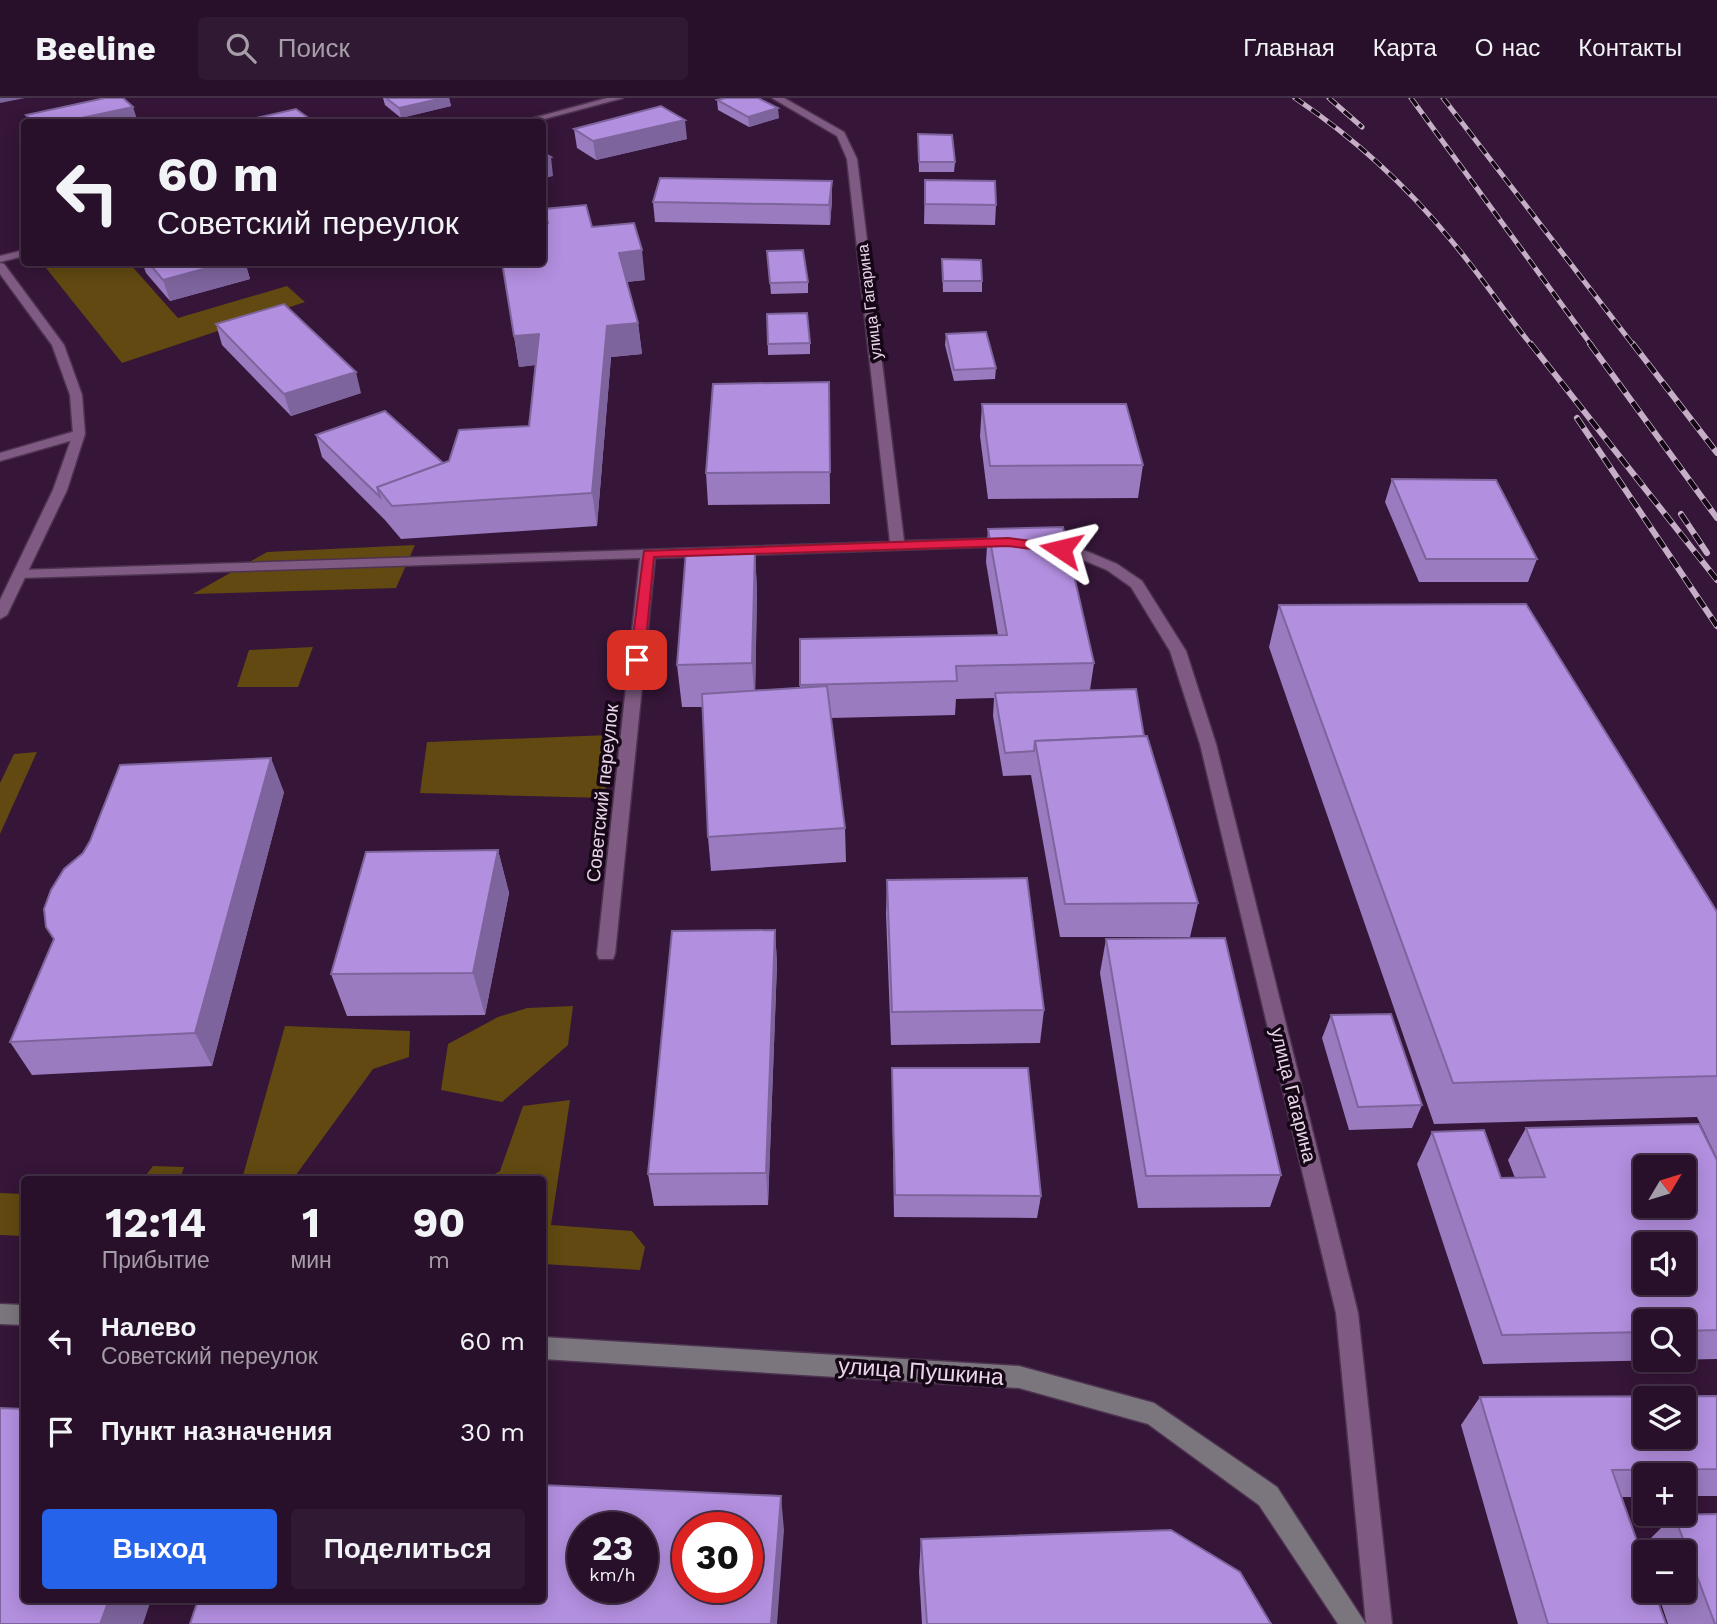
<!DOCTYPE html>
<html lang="ru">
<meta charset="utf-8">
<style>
:root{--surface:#28102a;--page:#301932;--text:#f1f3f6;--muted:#a59da8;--line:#443047;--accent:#2563eb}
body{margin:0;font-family:"Work Sans",sans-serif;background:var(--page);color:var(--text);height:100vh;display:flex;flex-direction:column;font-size:26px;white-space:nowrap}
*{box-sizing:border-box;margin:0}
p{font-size:23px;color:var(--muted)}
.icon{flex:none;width:38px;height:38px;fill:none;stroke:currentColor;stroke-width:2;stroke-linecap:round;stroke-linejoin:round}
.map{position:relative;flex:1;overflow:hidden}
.panel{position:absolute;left:21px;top:1078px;width:525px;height:427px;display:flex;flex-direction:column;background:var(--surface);border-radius:7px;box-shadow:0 4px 18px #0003,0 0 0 2px var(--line)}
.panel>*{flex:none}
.guide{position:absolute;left:21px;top:21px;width:525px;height:147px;border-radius:7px;box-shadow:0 4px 18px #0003,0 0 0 2px var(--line);background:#28102a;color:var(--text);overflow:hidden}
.needle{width:46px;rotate:52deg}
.buttons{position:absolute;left:1633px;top:1057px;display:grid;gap:14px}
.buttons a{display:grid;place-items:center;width:63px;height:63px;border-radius:7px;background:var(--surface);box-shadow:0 4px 18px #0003,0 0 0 2px var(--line);font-size:35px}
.speed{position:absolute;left:567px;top:1414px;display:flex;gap:14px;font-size:35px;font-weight:700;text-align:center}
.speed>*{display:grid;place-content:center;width:91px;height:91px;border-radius:50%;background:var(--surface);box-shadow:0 4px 18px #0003,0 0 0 2px var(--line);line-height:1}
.speed small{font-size:18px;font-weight:400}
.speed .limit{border:10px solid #d22;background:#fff;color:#111}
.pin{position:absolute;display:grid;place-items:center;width:60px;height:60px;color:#fff;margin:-30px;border-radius:14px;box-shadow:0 4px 10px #0006}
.me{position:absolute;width:77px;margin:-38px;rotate:280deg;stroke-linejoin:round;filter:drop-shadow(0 0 5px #0008)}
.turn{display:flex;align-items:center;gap:24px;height:147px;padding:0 21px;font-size:32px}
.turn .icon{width:91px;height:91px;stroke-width:2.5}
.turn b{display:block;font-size:49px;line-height:60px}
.eta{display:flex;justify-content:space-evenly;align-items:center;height:119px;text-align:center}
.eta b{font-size:42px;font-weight:700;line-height:49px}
.primary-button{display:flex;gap:14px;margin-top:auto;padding:14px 21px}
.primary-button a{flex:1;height:80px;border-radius:7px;background:var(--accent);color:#fff;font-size:28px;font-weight:700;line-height:80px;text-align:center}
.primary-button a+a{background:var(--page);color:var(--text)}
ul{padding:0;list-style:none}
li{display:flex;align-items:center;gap:21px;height:91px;padding:0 21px}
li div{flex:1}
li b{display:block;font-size:26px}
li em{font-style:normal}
header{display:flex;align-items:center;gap:42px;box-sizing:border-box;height:98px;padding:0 35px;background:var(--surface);border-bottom:2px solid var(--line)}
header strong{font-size:33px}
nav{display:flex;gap:38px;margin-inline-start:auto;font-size:24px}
.search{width:490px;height:63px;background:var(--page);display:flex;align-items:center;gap:18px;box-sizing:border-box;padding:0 24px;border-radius:7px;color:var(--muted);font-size:26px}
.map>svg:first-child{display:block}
.green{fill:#614911}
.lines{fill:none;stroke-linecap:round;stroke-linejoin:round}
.service-casing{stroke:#4d3350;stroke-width:3}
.minor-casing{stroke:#4d3350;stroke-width:3}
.tertiary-casing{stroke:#4d3350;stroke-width:3}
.secondary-casing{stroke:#4d3350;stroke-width:3}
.service{fill:#7f5a82;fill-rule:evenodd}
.minor{fill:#7f5a82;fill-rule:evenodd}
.tertiary{fill:#7f5a82;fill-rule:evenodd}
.secondary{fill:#7b767d;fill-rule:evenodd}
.rail-far1-casing{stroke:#c5aec6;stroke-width:5}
.rail-casing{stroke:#c5aec6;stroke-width:6}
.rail-far1{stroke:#150716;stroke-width:3.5;stroke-dasharray:10;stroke-linecap:butt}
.rail{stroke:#150716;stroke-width:4.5;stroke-dasharray:12;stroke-linecap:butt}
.wall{fill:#9a7bc0;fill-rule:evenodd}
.shaded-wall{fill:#7d649c}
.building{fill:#b38fdf;stroke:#7d649c;stroke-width:2;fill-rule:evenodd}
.route{fill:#e11d48;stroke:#92132f;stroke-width:2}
.labels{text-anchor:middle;stroke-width:7;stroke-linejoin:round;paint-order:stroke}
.far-street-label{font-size:16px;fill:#e9d4ea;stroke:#150716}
.street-label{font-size:19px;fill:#e9d4ea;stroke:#150716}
.near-street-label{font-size:23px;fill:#e9d4ea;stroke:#150716}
</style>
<header>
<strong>Beeline</strong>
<div class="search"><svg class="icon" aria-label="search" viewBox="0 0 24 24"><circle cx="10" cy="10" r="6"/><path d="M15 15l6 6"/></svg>Поиск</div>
<nav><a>Главная</a><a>Карта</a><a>О нас</a><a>Контакты</a></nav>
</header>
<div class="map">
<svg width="1717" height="1526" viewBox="0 0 1717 1526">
<rect width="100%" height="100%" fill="#351538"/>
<!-- green -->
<g class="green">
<polygon points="42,165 129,165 178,220 287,188 305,204 122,265"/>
<polygon points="415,447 396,490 193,496 267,454"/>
<polygon points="313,549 298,589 237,589 249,552"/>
<polygon points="609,637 605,700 420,695 427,644"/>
<polygon points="37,654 0,736 0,685 14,656"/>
<polygon points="573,908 568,947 502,1004 441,992 448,946 498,919 527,910"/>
<polygon points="285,928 410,933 409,959 373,971 293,1081 242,1081"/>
<polygon points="570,1002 551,1127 632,1133 645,1149 640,1172 543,1166 542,1082 486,1081 500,1073 523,1008"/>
<polygon points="153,1068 184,1069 180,1081 143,1081"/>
<polygon points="0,1095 24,1096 24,1138 0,1137"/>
</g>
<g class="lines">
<defs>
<polygon id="service" points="79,332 84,333 84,339 0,363 0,355"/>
<g id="minor">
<polygon points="607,0 623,0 533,24 519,24"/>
<polygon points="772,0 784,0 844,34 857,61 904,443 1010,440 1017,444 1010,448 655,460 615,856 613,861 599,861 597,856 640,460 20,480 13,476 20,472 890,444 847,61 837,38"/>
<polygon points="24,152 24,158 0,164 0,158"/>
<polygon points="1048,444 1086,453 1117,466 1142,483 1186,553 1216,646 1358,1215 1392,1526 1366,1526 1336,1215 1200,646 1170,553 1131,489 1107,472 1076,459 1043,451 1041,448"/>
</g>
<polygon id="tertiary" points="0,165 4,166 64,247 82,297 85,336 67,392 7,517 0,521 0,502 53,392 73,336 70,297 52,247 0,176"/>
<g id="secondary">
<polygon points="0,1206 24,1207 24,1227 0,1226"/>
<polygon points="542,1239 1019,1268 1154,1305 1277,1389 1366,1526 1338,1526 1259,1407 1148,1326 1019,1290 542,1261"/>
</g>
</defs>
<!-- service casing -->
<use href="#service" class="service-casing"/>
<!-- minor casing -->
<use href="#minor" class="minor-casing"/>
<!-- tertiary casing -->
<use href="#tertiary" class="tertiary-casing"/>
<!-- secondary casing -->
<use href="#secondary" class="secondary-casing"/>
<!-- service -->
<use href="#service" class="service"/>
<!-- minor -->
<use href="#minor" class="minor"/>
<!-- tertiary -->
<use href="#tertiary" class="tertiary"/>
<!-- secondary -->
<use href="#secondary" class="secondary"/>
<defs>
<g id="rail-far1">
<path d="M1295 0C1354 40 1405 86 1450 141 1479 175 1504 213 1532 248"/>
<polyline points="1329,0 1362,29"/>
<polyline points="1411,0 1592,248"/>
<polyline points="1443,0 1634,248"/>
</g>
<g id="rail">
<polyline points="1531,246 1717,482"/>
<polyline points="1590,246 1717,420"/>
<polyline points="1633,246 1717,355"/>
<polyline points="1577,320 1717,528"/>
<polyline points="1681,416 1707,455"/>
</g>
</defs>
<!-- rail-far1 casing -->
<use href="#rail-far1" class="rail-far1-casing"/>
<!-- rail casing -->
<use href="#rail" class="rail-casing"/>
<!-- rail-far1 -->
<use href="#rail-far1" class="rail-far1"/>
<!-- rail -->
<use href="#rail" class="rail"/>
</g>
<!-- wall -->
<g class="wall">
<polygon points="383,0 449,0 451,8 401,20 385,7"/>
<polygon points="717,2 779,20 749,29 718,12"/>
<polygon points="574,31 687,41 596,62 577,50"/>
<polygon points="918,36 955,64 954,74 919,74"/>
<polygon points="925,82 996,107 995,127 924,126"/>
<polygon points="832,83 832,102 830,127 655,124 653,104"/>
<polygon points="544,111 592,129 645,182 627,184 638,225 642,256 611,259 597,428 401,441 385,422 322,359 316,337 443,365 529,328 535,267 519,269 514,238 547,125"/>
<polygon points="767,153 808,184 808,195 771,196"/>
<polygon points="942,161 982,183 982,194 943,194"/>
<polygon points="142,164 245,164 250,181 170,203 146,175"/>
<polygon points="767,216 810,245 810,256 768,257"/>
<polygon points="216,226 361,295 291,318 222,247"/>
<polygon points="946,236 996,270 995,281 954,283 945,247"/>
<polygon points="829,284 830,406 708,407 706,375"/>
<polygon points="982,306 1143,367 1138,400 988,401 980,338"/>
<polygon points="1392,381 1537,461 1528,484 1419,484 1385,404"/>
<polygon points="988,431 1094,565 1090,592 1144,638 1198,805 1190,839 1060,839 1031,677 1003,678 993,618 994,600 956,601 955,617 831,620 845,730 846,764 711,773 708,739 703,609 682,609 677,567 755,452 757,494 755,592 800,590 800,541 998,537 986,464"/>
<polygon points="1279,507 1717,814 1717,1060 1697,1019 1434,1026 1269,549"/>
<polygon points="284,694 212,968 32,977 10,944 54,842 46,829"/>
<polygon points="498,752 509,795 485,917 347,918 331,876"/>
<polygon points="887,782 1044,912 1040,945 891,947 886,816"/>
<polygon points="775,832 777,866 768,1107 654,1108 648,1076"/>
<polygon points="1106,841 1281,1077 1270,1109 1138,1110 1100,875"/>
<polygon points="1331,917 1422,1007 1412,1030 1349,1032 1322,940"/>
<polygon points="892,970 1041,1098 1037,1120 894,1119 892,992"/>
<path d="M1526 1030 1717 1062V1261L1483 1266 1417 1066 1432 1034 1501 1080H1515L1508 1062ZM1645 1223H1684V1262H1645Z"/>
<polygon points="1717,1298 1717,1398 1684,1398 1684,1377 1645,1377 1645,1399 1621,1399 1666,1526 1518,1526 1461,1327 1480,1299"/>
<polygon points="1674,1417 1717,1526 1668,1526 1657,1493 1684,1493 1684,1454 1645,1454 1645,1460 1641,1450"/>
<polygon points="921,1441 1271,1526 922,1526 919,1474"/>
</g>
<!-- shaded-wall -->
<g class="shaded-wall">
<polygon points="0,0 25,0 0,5"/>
<polygon points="443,0 449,0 451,8 401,20 399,10"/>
<polygon points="133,9 138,24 63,24"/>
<polygon points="778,10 779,20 749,29 748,19"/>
<polygon points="685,22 687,41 596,62 593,43"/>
<polygon points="551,59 553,78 542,81 542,61"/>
<polygon points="832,83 832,102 830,127 829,107"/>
<polygon points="642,152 645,182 623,184 619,155"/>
<polygon points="229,164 245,164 250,181 170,203 163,182"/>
<polygon points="293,164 309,164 294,169"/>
<polygon points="638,225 642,256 611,259 597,428 592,395 607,228"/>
<polygon points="539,236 544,266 519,269 514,238"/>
<polygon points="356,274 361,295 291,318 284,296"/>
<polygon points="755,452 757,494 755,608 752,565"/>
<polygon points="271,660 284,694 212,968 195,935"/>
<polygon points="498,752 509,795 485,917 473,875"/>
<polygon points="775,832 777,866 768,1107 766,1075"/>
<polygon points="781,1398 784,1432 777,1526 771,1526"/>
<polygon points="109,1502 151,1502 143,1526 100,1526"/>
</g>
<!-- building -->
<g class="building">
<polygon points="105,0 123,0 133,9 63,24 33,24 26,17"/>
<polygon points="386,0 443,0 399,10"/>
<polygon points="726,0 758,0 778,10 748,19 717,2"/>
<polygon points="661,8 685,22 593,43 574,31"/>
<polygon points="296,11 314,24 239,24"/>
<polygon points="918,36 952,37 955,64 919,64"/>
<polygon points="542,54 551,59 542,61"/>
<polygon points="660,80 832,83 829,107 653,104"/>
<polygon points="925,82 995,83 996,107 925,106"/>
<polygon points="586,107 592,129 634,125 642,152 619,155 638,225 607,228 592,395 392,408 377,389 449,363 459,332 529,328 539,236 514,238 502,164 542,164 542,126 548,125 544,111"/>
<polygon points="803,152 808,184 770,185 767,153"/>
<polygon points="942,161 981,162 982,183 943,183"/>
<polygon points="148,164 229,164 163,182"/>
<polygon points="284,206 356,274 284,296 216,226"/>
<polygon points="807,215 810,245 768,246 767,216"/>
<polygon points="986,234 996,270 954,272 946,236"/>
<polygon points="829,284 830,374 706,375 713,286"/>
<polygon points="982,306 1126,306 1143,367 990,368"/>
<polygon points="385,313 443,365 377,389 380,399 316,337"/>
<polygon points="1392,381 1496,382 1537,461 1426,461"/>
<polygon points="1063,429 1094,565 956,568 957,583 800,587 800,541 1007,537 988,431"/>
<polygon points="755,452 752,565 677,567 686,453"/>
<polygon points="1526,506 1717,814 1717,978 1453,985 1279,507"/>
<polygon points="827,588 845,730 708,739 702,596"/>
<polygon points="1136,591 1144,638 1035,643 1034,653 1005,655 995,595"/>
<polygon points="1147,638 1198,805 1065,806 1035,643"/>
<polygon points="271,660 195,935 10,944 54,841 46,829 44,811 51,792 64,771 83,755 90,743 120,667"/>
<polygon points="498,752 473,875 331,876 366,754"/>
<polygon points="1027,780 1044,912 892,914 887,782"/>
<polygon points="775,832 766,1075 648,1076 672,833"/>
<polygon points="1225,840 1281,1077 1146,1078 1106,841"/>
<polygon points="1391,916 1422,1007 1358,1009 1331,917"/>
<polygon points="892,970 1028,970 1041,1098 895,1097"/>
<path d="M1699 1026 1717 1062V1232L1684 1233V1223H1645V1234L1502 1237 1432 1034 1484 1032 1501 1080 1545 1079 1526 1030ZM1645 1069H1684V1108H1645ZM1645 1146H1684V1185H1645Z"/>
<path d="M1717 1298V1371L1612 1372 1645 1466V1493H1654L1666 1526H1548L1480 1299ZM1645 1300H1684V1339H1645Z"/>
<polygon points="0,1310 24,1311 24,1502 109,1502 100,1526 0,1526"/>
<path d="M542 1387 781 1398 771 1526H190L198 1502H542ZM583 1430H642V1489H583ZM688 1430H747V1489H688Z"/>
<polygon points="1717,1416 1717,1526 1715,1526 1674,1417"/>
<polygon points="1171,1432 1240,1474 1271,1526 927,1526 921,1441"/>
</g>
<!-- route -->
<polygon class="route" points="1008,440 1061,447 1068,451 1061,455 1008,448 654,459 644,562 637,567 630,562 644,453"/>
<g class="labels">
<!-- far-street labels -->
<g class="far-street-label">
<text transform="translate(869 204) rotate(-97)" y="6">улица Гагарина</text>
</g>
<!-- street labels -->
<g class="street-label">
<text transform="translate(602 695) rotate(-84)" y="7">Советский переулок</text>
<text transform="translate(1294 997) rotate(76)" y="7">улица Гагарина</text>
</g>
<!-- near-street labels -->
<g class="near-street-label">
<text transform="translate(921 1273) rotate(4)" y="8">улица Пушкина</text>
</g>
</g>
</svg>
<div class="buttons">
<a><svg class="needle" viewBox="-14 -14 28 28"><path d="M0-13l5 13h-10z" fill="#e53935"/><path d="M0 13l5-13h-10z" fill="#a59da8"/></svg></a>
<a><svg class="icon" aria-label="sound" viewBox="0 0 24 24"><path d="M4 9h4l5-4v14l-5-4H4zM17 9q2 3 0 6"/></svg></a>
<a><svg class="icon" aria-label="search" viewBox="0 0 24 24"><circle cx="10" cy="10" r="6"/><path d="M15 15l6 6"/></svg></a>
<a><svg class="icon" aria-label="layers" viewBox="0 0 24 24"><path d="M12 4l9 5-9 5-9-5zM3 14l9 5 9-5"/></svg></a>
<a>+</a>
<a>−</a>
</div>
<div class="speed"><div>23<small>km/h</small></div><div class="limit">30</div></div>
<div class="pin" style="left:637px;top:562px;background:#d93025"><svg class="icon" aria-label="arrive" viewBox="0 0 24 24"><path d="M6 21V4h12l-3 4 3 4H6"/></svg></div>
<svg class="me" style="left:1061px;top:451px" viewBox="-20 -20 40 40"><path d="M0-17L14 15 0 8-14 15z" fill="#e11d48" stroke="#fff" stroke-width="4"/></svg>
<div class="guide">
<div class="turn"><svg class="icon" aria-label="left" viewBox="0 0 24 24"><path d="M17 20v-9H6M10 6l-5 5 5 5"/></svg><div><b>60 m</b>Советский переулок</div></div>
</div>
<section class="panel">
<div class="eta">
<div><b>12:14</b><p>Прибытие</p></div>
<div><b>1</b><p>мин</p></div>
<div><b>90</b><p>m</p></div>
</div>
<ul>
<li><svg class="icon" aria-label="left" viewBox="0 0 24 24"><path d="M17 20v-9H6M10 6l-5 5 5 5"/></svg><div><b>Налево</b><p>Советский переулок</p></div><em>60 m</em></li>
<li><svg class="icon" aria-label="arrive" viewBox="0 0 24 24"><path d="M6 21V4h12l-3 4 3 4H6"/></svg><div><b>Пункт назначения</b></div><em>30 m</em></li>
</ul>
<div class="primary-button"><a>Выход</a><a>Поделиться</a></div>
</section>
</div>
